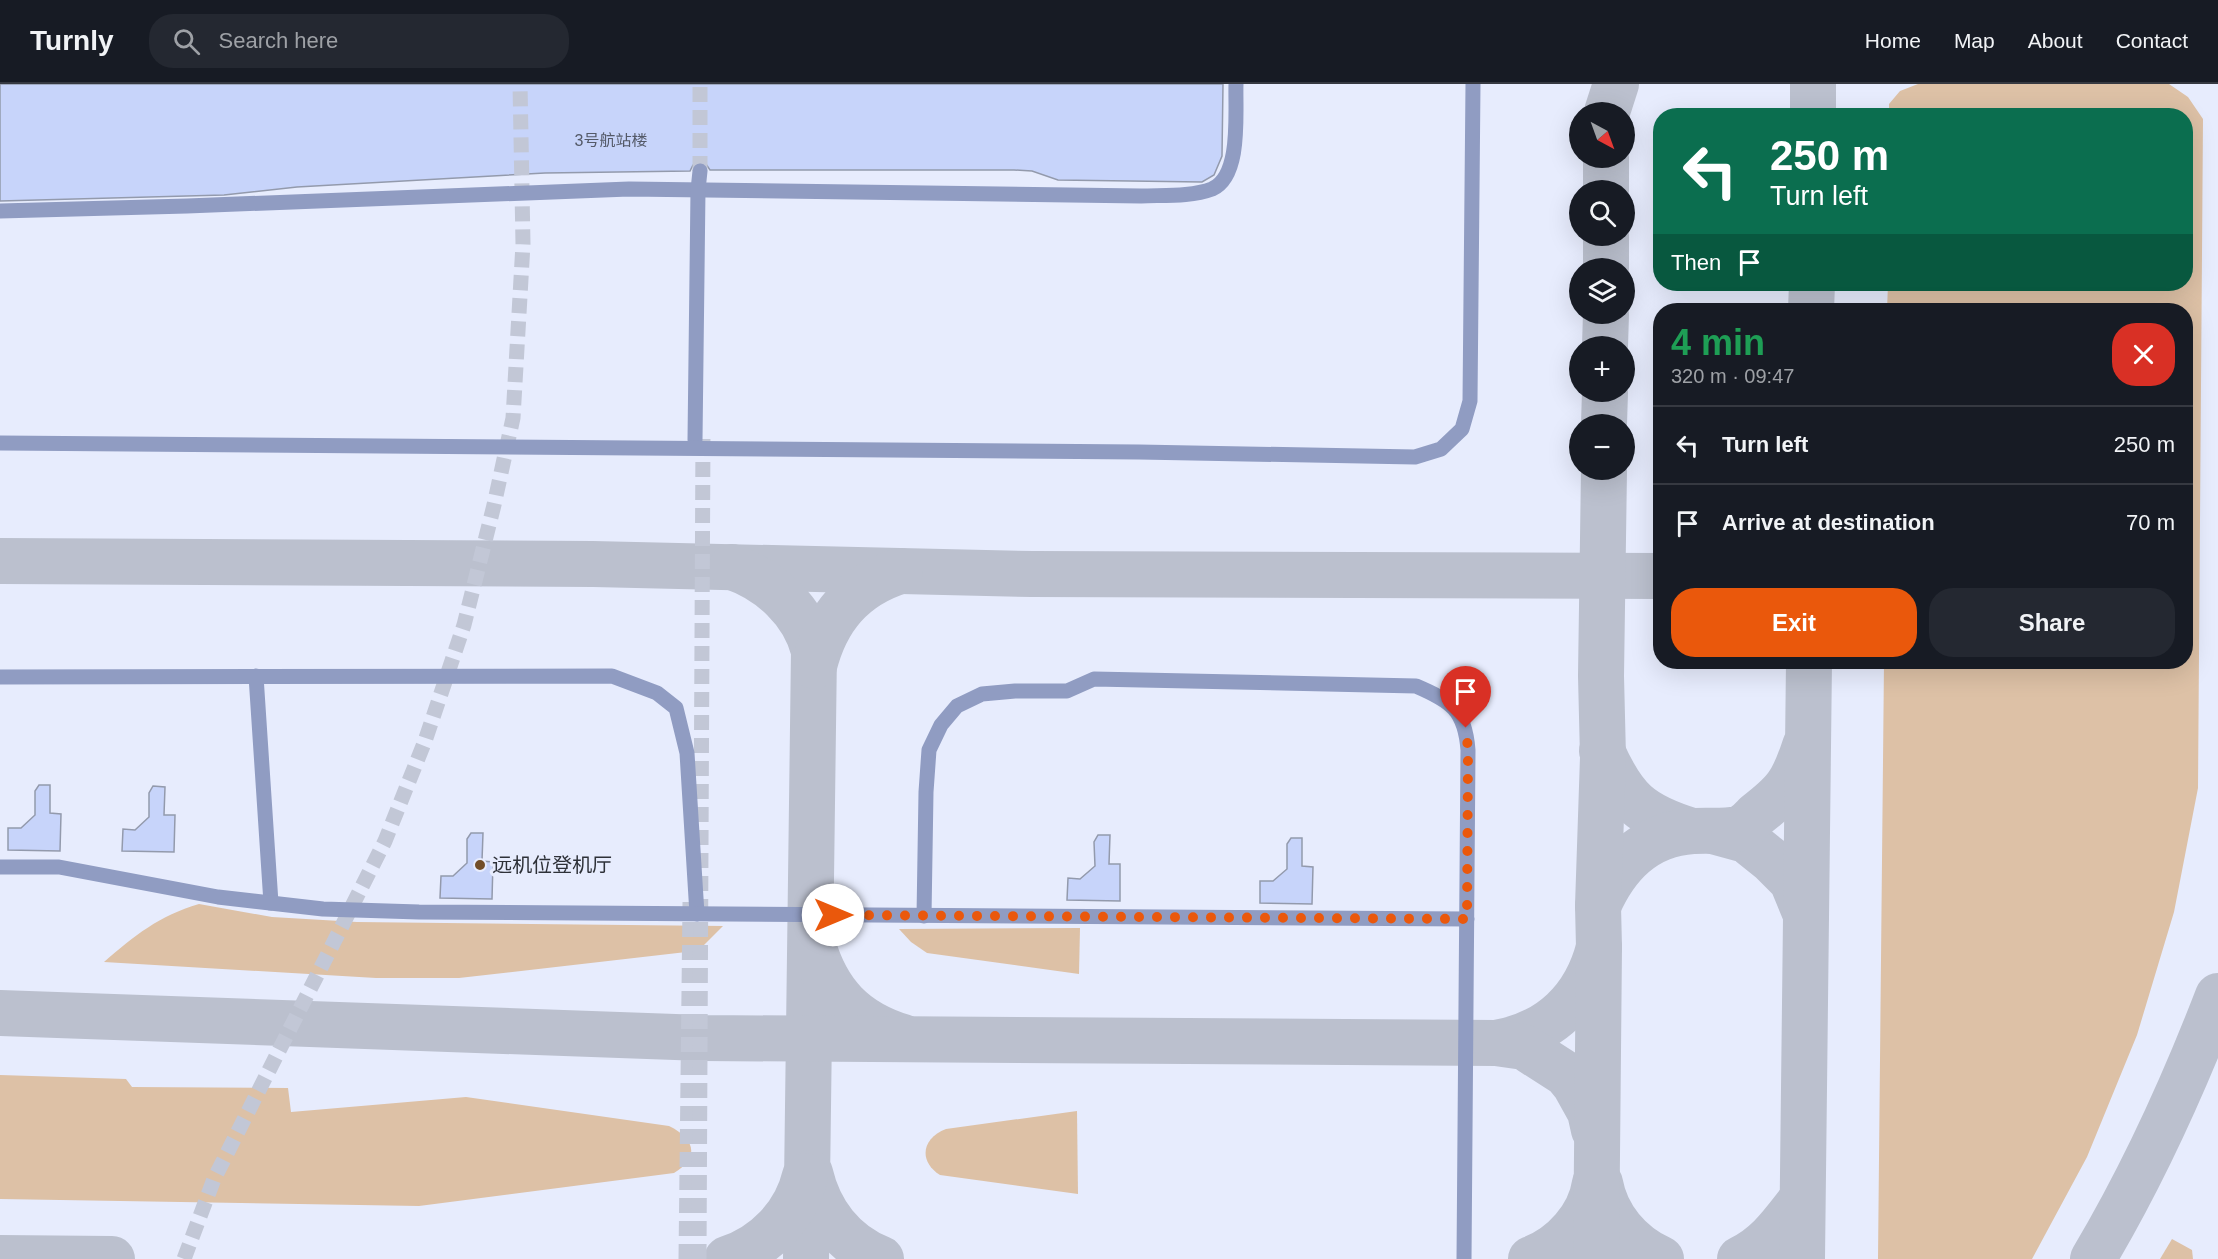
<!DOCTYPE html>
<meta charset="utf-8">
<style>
:root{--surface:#171b24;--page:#242831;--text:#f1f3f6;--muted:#9ea1a6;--line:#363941;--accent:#ea580c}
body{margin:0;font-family:Arial,"Noto Sans SC",sans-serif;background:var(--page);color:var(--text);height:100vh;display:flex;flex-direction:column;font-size:22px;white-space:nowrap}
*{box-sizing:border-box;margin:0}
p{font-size:20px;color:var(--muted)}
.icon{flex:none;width:33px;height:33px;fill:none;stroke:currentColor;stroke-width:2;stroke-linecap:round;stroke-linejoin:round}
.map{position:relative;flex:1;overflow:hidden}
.panel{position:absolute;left:1653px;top:219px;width:540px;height:366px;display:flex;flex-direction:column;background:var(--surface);border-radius:24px;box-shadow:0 6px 24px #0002}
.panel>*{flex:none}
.hud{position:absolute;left:1653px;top:24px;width:540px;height:183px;border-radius:24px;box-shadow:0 6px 24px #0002;background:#0b6e4f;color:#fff;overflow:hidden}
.needle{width:39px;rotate:139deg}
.tools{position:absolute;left:1569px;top:18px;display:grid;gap:12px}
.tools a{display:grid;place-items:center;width:66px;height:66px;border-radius:50%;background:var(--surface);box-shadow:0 6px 24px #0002;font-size:30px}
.pin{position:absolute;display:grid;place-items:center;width:51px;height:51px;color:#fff;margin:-62px -26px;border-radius:50% 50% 50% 0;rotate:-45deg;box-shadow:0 0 6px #0007}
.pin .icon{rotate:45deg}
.me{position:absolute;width:66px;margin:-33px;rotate:90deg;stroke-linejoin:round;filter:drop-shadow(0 0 4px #0008)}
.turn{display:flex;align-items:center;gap:21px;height:126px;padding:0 18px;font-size:27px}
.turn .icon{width:78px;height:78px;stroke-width:2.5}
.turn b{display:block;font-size:42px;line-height:51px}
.then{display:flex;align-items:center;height:57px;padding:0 18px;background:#0003;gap:12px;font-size:22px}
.round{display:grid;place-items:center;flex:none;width:63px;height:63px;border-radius:24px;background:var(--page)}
.headline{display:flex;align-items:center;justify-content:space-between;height:102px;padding:0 18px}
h1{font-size:36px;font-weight:600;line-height:45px;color:#1e9e55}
.primary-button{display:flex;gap:12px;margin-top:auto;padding:12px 18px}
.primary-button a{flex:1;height:69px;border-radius:24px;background:var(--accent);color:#fff;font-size:24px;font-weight:600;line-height:69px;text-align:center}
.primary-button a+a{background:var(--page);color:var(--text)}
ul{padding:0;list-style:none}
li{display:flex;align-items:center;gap:18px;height:78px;padding:0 18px;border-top:2px solid var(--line)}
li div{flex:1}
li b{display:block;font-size:22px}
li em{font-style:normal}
header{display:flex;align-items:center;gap:36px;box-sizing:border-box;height:84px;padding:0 30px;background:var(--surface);border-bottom:2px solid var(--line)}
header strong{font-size:28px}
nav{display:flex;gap:33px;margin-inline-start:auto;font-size:21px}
.search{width:420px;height:54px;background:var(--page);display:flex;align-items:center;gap:15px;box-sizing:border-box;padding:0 21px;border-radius:24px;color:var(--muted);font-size:22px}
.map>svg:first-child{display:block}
.green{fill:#ddc1a6}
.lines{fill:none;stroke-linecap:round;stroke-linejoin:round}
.taxiway{stroke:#bbc0ce;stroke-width:46}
.building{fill:#c7d4fa;stroke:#939aac;stroke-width:1.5}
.minor-tunnel{stroke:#c2c7d6;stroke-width:15;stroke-dasharray:15 8;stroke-linecap:butt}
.major-tunnel{stroke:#c2c7d6;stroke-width:15;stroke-dasharray:15 8;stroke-linecap:butt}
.minor{stroke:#909cc2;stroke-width:15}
.route{stroke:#ea580c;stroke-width:10;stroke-dasharray:0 18}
.poi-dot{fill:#724e28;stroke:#e7ecfd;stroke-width:2}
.labels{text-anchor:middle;stroke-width:6;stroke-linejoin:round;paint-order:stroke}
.number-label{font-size:16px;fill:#545a68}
.poi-label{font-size:20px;fill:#2e3138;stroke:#e7ecfd;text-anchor:start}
</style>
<header>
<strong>Turnly</strong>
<div class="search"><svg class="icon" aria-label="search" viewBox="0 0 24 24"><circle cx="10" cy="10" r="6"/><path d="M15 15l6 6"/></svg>Search here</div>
<nav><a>Home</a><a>Map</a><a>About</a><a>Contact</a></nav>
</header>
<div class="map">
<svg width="2218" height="1175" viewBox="0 0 2218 1175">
<rect width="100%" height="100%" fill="#e7ecfd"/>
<!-- green -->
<g class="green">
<polygon points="1918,0 2169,0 2188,13 2203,35 2198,704 2174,828 2137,951 2087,1073 2032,1175 1878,1175 1884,578 2186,578 2186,226 1887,226 1888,200 2186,200 2186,32 1889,31 1889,20 1900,7"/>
<path d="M199 820 272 833 357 838 723 842 704 861 695 867 459 894H376L104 878C135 851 159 832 199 820Z"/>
<polygon points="1080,844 1079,890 927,869 911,858 899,845"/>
<path d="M0 991 126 995 132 1003 288 1004 291 1028 466 1013 669 1042C694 1054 701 1073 674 1089L419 1122 0 1115Z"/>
<path d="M1077 1027 1078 1110 940 1091C918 1077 922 1054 946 1045Z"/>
<polygon points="2172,1155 2192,1166 2193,1175 2160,1175"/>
</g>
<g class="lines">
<!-- taxiway -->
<g class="taxiway">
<polyline points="1607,28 1616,0"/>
<polyline points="1813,32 1813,0"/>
<polyline points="1606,106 1606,74"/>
<polyline points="1606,184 1606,152"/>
<polyline points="1811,226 1812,200"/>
<polyline points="1605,262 1606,230"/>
<polyline points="1604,340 1605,308"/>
<polyline points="0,477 593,480 1032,490 1660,492"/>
<path d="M732 483C770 496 804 527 814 567L806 1175"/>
<path d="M814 582C826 534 853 502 900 487"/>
<path d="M1602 667C1624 716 1640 731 1692 747"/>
<polyline points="1713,747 1746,756 1771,776 1792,797 1806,831"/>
<path d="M1598 822C1616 781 1645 750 1693 747 1708 746 1723 748 1738 745 1745 743 1751 736 1756 731 1786 708 1793 699 1805 662"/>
<path d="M813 861C827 909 854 938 903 953"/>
<path d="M0 929 703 954 1496 959C1550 950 1586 915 1599 863"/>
<polyline points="1496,959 1524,963 1566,990 1575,1001 1590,1028 1594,1046"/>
<path d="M810 1089C819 1128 843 1160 881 1175"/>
<path d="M1600 1099C1606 1133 1630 1161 1661 1175"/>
<polyline points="0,1174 112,1175"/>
<path d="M727 1175C765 1163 796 1131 805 1092"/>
<path d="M1531 1175C1563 1163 1590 1133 1595 1099"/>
<polyline points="1596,1175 1599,863 1598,822 1603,673 1601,592 1604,386"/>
<path d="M1740 1175C1768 1162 1783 1139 1802 1115"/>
<polyline points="1802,1175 1809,578"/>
<path d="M2093 1175C2143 1091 2183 1003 2218 912"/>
</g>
</g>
<!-- building -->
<g class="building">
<polygon points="0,0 1223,0 1222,72 1214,91 1202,98 1058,96 1032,87 1014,86 710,86 706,80 700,77 693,81 690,87 545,89 297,103 224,111 0,117"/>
<polygon points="39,701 50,701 50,729 61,730 60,767 8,766 8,744 21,744 35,731 35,707"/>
<polygon points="153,702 165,703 164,731 175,731 174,768 122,767 123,745 135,746 149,733 149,709"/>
<polygon points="471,749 483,749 482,777 493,778 492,815 440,814 441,792 453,792 467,779 467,755"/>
<polygon points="1098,751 1110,751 1109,780 1120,780 1120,817 1067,816 1068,794 1080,795 1095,782 1094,758"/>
<polygon points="1291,754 1302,754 1302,782 1313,783 1312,820 1260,819 1260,797 1273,797 1287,785 1287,760"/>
</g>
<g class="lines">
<!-- minor-tunnel -->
<g class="minor-tunnel">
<polyline points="700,87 700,0"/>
<polyline points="686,1175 690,818"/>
<polyline points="699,1175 703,348"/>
</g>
<!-- major-tunnel -->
<polyline class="major-tunnel" points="184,1175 214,1095 385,757 425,657 464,541 494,421 513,334 523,160 520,0"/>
<!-- minor -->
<g class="minor">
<path d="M0 127 187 122 629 105 1141 112C1163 111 1191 113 1212 105 1242 92 1235 28 1236 0"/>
<polyline points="695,356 698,106 700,87"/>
<polyline points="0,359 1139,368 1415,373 1441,365 1462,345 1470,317 1473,0"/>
<polyline points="256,592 271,819"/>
<polyline points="0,593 612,592 657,609 676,624 687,669 697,830"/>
<polyline points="0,783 59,783 218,813 323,825 419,828 1467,835"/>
<path d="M924 832 926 708 929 666 941 641 957 622 982 610 1015 607H1067L1094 595 1416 602C1451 617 1465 626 1468 666L1464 1175"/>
</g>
</g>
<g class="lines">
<!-- route -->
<polyline class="route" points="833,831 1467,835 1468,666 1466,644"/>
</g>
<!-- markers -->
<circle class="poi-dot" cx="480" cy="781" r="6"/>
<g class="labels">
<!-- number labels -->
<g class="number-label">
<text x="611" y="62">3号航站楼</text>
</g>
<!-- poi labels -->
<g class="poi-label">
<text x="492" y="788">远机位登机厅</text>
</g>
</g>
</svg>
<div class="tools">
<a><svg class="needle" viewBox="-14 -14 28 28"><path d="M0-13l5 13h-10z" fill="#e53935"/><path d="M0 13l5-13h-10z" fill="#9ea1a6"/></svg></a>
<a><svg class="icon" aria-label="search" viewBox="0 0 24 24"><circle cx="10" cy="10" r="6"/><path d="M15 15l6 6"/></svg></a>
<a><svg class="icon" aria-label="layers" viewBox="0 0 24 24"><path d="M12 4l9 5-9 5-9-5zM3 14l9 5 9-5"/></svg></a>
<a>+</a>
<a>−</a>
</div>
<div class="pin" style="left:1466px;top:644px;background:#d93025"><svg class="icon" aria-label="arrive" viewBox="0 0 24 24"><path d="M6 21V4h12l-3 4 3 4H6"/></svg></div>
<svg class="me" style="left:833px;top:831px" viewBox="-20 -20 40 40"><circle r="19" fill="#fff"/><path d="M0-13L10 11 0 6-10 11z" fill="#ea580c"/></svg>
<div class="hud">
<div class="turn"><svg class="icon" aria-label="left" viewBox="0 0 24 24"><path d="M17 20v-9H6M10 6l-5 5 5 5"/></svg><div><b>250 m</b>Turn left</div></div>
<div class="then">Then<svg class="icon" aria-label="arrive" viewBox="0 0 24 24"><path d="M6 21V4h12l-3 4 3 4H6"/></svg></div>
</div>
<section class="panel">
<div class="headline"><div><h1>4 min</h1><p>320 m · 09:47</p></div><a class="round" style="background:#d93025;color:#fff"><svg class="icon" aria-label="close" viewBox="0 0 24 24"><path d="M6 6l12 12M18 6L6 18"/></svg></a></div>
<ul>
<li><svg class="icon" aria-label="left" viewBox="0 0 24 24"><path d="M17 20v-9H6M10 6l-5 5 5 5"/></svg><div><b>Turn left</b></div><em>250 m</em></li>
<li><svg class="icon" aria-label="arrive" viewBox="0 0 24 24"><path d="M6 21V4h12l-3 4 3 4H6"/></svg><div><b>Arrive at destination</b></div><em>70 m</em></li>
</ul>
<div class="primary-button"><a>Exit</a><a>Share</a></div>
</section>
</div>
